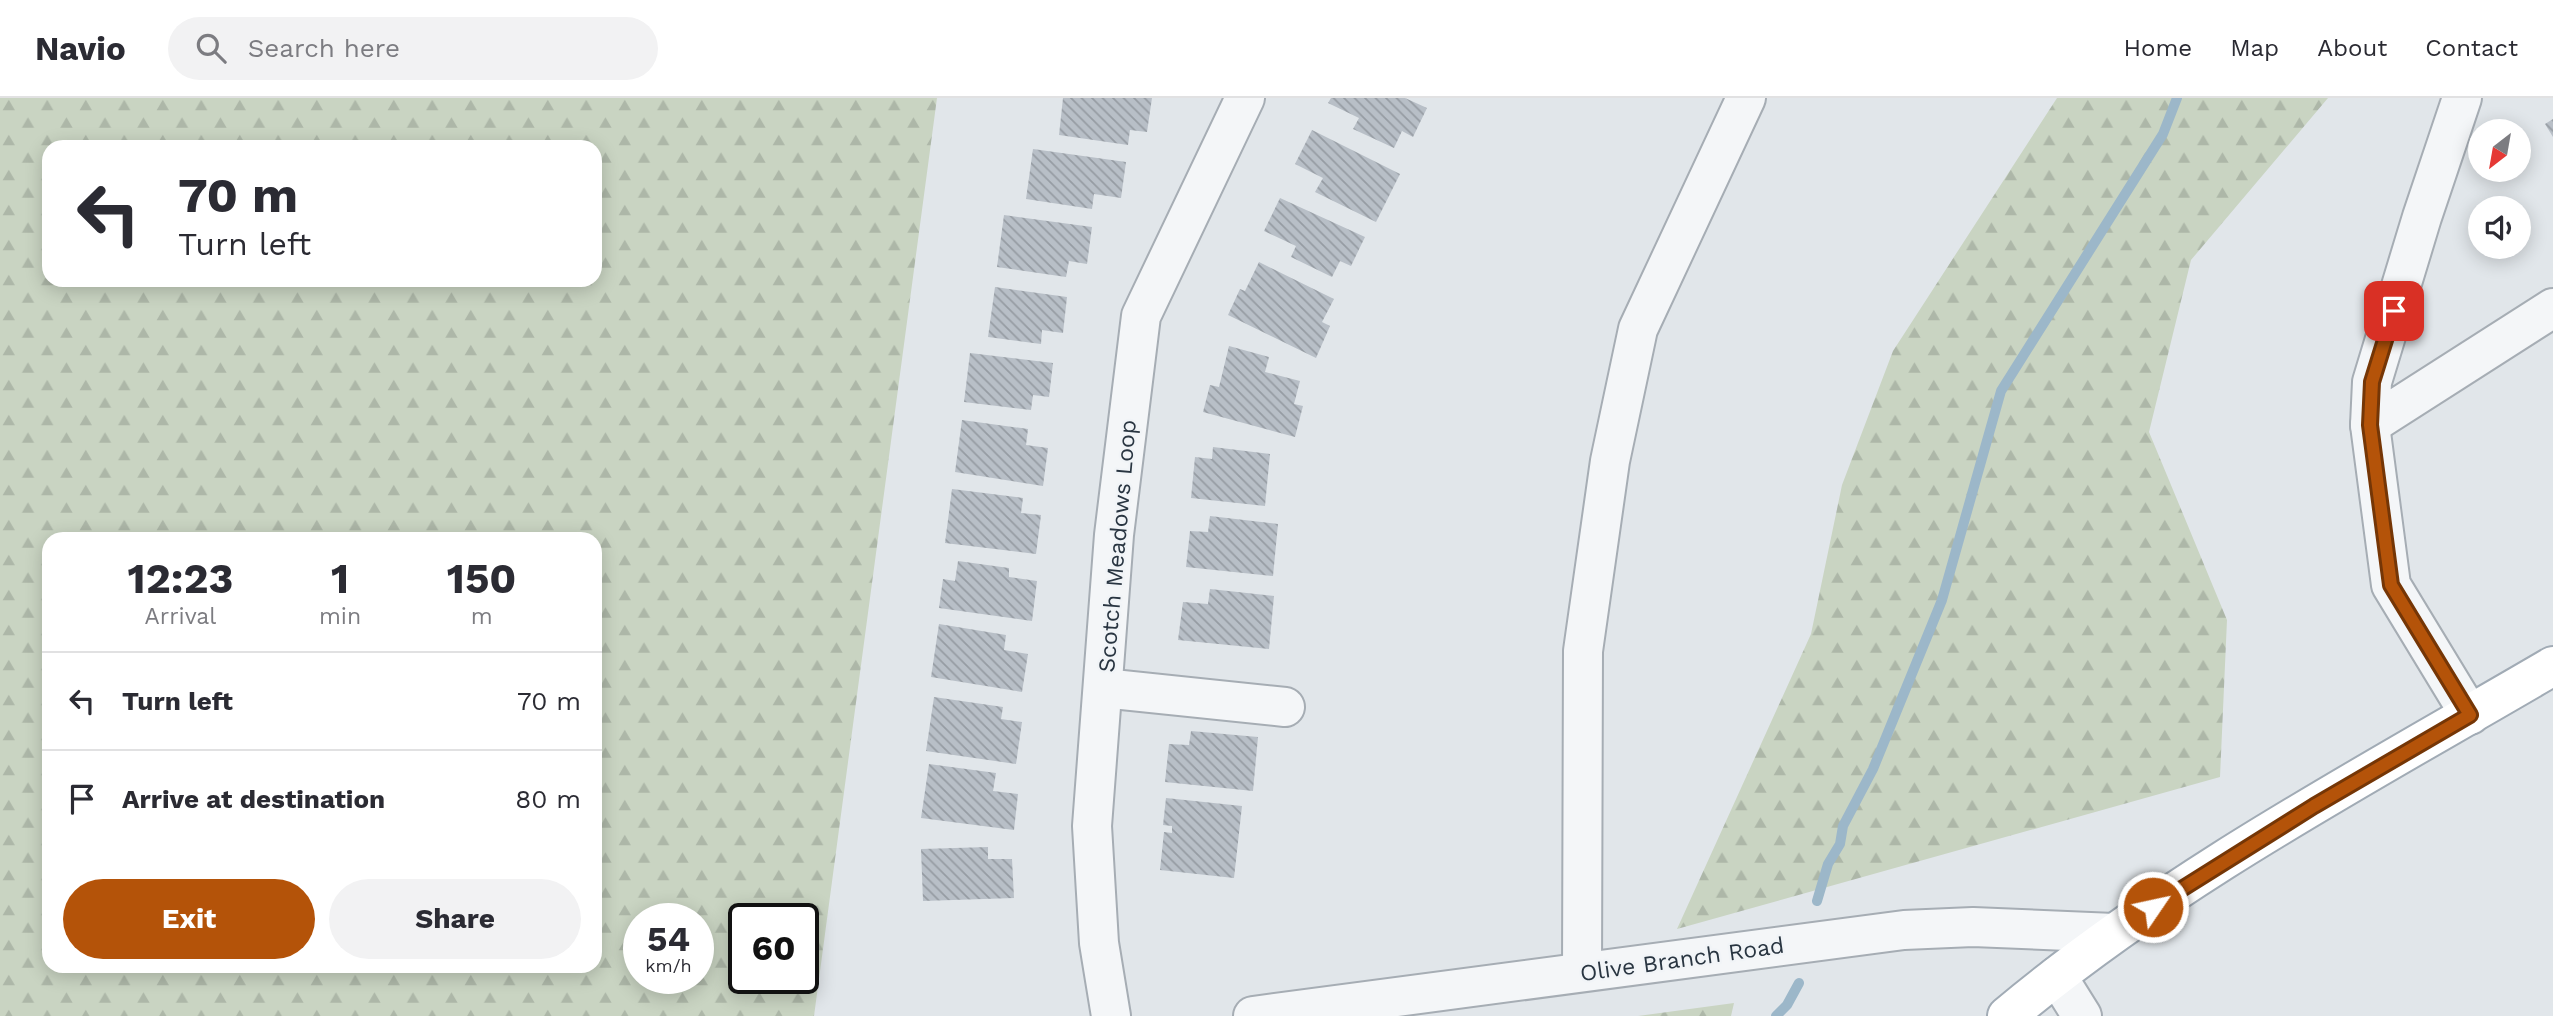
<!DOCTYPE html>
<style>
:root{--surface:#fff;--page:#f2f2f3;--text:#2b2b33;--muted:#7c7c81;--line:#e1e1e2;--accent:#b45309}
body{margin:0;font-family:"Work Sans",sans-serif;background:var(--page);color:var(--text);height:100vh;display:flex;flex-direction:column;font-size:26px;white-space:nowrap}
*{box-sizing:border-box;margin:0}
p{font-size:23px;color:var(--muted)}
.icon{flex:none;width:38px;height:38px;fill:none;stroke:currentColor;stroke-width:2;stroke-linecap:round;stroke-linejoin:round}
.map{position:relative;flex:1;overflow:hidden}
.side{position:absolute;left:42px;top:434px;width:560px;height:441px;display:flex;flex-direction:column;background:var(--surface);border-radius:21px;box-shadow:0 4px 18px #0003}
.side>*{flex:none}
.banner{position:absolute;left:42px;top:42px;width:560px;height:147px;border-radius:21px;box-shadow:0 4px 18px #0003;background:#fff;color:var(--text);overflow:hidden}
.needle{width:46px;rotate:211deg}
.controls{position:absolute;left:2468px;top:21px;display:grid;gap:14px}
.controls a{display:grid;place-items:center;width:63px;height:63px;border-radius:50%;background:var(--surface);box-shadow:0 4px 18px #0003;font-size:35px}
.speed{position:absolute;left:623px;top:805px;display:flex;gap:14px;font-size:35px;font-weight:700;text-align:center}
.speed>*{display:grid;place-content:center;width:91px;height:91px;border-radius:50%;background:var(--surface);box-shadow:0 4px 18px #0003;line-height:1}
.speed small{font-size:18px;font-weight:400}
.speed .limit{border:4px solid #111;border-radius:10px;background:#fff;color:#111}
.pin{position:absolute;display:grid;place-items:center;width:60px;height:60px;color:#fff;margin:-30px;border-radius:14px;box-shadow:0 4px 10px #0006}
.me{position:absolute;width:77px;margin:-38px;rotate:56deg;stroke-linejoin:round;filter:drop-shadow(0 0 5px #0008)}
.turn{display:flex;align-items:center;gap:24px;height:147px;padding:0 21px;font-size:32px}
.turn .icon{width:91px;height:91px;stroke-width:2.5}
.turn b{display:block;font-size:49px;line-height:60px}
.eta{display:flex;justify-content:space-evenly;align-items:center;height:119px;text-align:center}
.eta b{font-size:42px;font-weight:700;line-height:49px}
.cta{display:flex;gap:14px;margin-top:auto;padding:14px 21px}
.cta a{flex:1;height:80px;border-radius:42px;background:var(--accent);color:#fff;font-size:28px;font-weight:700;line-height:80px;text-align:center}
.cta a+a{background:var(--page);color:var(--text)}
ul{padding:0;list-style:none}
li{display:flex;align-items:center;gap:21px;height:98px;padding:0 21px;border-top:2px solid var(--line)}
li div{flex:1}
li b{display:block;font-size:26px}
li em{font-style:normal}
header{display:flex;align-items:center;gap:42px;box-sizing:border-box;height:98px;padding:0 35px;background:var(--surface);border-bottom:2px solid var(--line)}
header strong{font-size:33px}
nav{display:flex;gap:38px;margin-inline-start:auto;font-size:24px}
.search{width:490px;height:63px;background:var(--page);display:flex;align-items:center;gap:18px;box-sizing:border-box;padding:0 24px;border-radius:38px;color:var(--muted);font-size:26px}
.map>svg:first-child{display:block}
.forest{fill:url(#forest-firs);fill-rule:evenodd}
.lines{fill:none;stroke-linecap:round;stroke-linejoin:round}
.stream{stroke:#9cb7c9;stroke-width:10}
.building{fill:url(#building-back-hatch)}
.minor-casing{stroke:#a6adb4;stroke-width:42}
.major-casing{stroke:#a1abb5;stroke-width:42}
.minor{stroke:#f4f6f8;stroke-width:38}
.major{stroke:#fff;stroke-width:38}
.route-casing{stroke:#753606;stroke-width:18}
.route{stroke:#b45309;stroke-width:12}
.labels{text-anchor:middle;stroke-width:5;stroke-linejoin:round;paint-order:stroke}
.street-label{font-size:23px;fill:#293541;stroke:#f1f4f7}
</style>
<header>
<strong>Navio</strong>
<div class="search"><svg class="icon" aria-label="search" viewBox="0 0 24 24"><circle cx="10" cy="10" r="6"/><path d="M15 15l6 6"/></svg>Search here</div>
<nav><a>Home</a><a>Map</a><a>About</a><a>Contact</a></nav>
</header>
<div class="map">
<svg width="2553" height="918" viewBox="0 0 2553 918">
<defs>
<pattern id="forest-firs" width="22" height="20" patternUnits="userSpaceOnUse" patternTransform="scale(1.75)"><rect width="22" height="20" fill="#c9d4c2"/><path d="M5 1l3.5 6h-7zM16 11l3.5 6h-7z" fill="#adb7a8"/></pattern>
<pattern id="building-back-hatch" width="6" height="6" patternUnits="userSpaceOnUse" patternTransform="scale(1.75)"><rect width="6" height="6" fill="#b8bfc7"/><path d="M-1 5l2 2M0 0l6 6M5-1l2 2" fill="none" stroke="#969ca3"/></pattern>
</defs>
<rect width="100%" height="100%" fill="#e1e6ea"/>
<!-- forest -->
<g class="forest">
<path d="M0 0H937L814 918H0ZM49 49H595V182H49ZM49 441H595V868H49ZM639 821H698V880H639ZM744 821H803V880H744Z"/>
<polygon points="2057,0 2328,0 2191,162 2149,334 2227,522 2220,679 1677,831 1811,536 1842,387 1893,253"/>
<polygon points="1734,905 1731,918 1638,918"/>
</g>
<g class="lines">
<!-- stream -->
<g class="stream">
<polyline points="1817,803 1828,766 1840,746 1843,728 1873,671 1942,502 2001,293 2163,36 2177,0"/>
<polyline points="1776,918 1787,907 1799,885"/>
</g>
</g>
<!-- building -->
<g class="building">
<polygon points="1063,0 1152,0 1147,34 1130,32 1128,47 1059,37"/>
<polygon points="1331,0 1405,0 1427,10 1413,39 1402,33 1394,50 1353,31 1359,20 1328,5"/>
<polygon points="2553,21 2553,39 2545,26"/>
<polygon points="1312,32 1400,76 1376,124 1315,94 1323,80 1295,66"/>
<polygon points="1033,51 1126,64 1121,100 1094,96 1092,111 1026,101"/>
<polygon points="1280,100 1365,139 1351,168 1340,163 1332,179 1291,159 1296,148 1264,133"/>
<polygon points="1004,117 1092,129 1087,166 1069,163 1066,179 997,169"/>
<polygon points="1259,164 1334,201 1322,224 1330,228 1316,260 1228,217 1240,191 1245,193"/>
<polygon points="995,189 1067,199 1063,235 1042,232 1041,246 988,239"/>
<polygon points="1229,248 1269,259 1265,274 1300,283 1294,306 1303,308 1295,339 1203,314 1210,287 1219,289"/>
<polygon points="970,255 1053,265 1049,299 1033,297 1031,312 964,304"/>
<polygon points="962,322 1028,331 1026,347 1048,350 1043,388 955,374"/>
<polygon points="1213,349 1270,356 1265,408 1191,400 1195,359 1212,361"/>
<polygon points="952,391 1023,400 1021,415 1041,417 1036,456 945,445"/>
<polygon points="1210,418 1278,426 1273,478 1186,469 1190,433 1208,434"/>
<polygon points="958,463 1009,470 1009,479 1037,483 1032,523 939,510 943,481 955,483"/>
<polygon points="1210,491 1274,498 1269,551 1178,542 1183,504 1208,506"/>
<polygon points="939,526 1006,537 1004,552 1028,556 1022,594 931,579"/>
<polygon points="934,599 1003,609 1001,621 1022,624 1016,666 926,653"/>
<polygon points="1191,633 1258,639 1253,693 1165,684 1169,646 1189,647"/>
<polygon points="929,666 996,675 993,693 1018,696 1014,732 921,720"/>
<polygon points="1166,700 1242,708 1234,780 1160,772 1164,734 1172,735 1172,728 1163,727"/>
<polygon points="988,749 988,761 1012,761 1014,800 923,803 921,751"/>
</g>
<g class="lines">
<defs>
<g id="minor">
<polyline points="2462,0 2422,119 2372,284 2370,327 2553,210"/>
<polyline points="2370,327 2391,487 2470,617"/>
<polyline points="1103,590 1285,609"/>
<polyline points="1582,874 1583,553 1610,363 1638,231 1746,0"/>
<polyline points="2057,878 2082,918"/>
<polyline points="1111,918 1099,845 1092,728 1114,437 1141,218 1245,0"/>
<polyline points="1253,918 1904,832 1973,829 2114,835"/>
</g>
<path id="major" d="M2007 918C2173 779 2367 677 2553 568"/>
</defs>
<!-- minor casing -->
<use href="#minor" class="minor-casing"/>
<!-- major casing -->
<use href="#major" class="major-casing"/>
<!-- minor -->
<use href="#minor" class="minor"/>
<!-- major -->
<use href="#major" class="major"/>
</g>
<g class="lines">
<defs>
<polyline id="route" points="2153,809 2314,708 2470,617 2391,487 2370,327 2372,284 2394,213"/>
</defs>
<!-- route casing -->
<use href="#route" class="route-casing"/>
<!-- route -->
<use href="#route" class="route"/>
</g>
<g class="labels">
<!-- street labels -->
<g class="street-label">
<text transform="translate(1117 448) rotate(-85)" y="8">Scotch Meadows Loop</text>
<text transform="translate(1682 861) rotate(-8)" y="8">Olive Branch Road</text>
</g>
</g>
</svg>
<div class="controls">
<a><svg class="needle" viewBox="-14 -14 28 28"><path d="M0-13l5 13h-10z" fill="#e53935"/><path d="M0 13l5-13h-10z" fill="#7c7c81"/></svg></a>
<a><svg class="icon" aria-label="sound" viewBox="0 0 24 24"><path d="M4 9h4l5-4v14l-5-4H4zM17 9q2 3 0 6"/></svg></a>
</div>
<div class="speed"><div>54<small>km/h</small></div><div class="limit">60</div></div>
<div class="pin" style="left:2394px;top:213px;background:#d93025"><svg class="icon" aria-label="arrive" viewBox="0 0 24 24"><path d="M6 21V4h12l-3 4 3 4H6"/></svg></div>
<svg class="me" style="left:2153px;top:809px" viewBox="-20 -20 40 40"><circle r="17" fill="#b45309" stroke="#fff" stroke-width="3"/><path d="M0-11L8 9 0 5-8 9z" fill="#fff"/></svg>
<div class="banner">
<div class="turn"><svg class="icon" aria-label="left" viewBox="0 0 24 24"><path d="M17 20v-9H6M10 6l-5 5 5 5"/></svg><div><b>70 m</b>Turn left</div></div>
</div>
<section class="side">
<div class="eta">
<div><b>12:23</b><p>Arrival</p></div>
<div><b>1</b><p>min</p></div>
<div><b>150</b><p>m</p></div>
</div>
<ul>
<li><svg class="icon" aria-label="left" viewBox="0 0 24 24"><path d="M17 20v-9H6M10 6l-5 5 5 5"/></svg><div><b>Turn left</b></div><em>70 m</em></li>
<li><svg class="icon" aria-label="arrive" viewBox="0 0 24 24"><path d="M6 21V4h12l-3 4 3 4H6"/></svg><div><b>Arrive at destination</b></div><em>80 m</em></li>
</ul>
<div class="cta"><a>Exit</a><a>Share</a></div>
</section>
</div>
